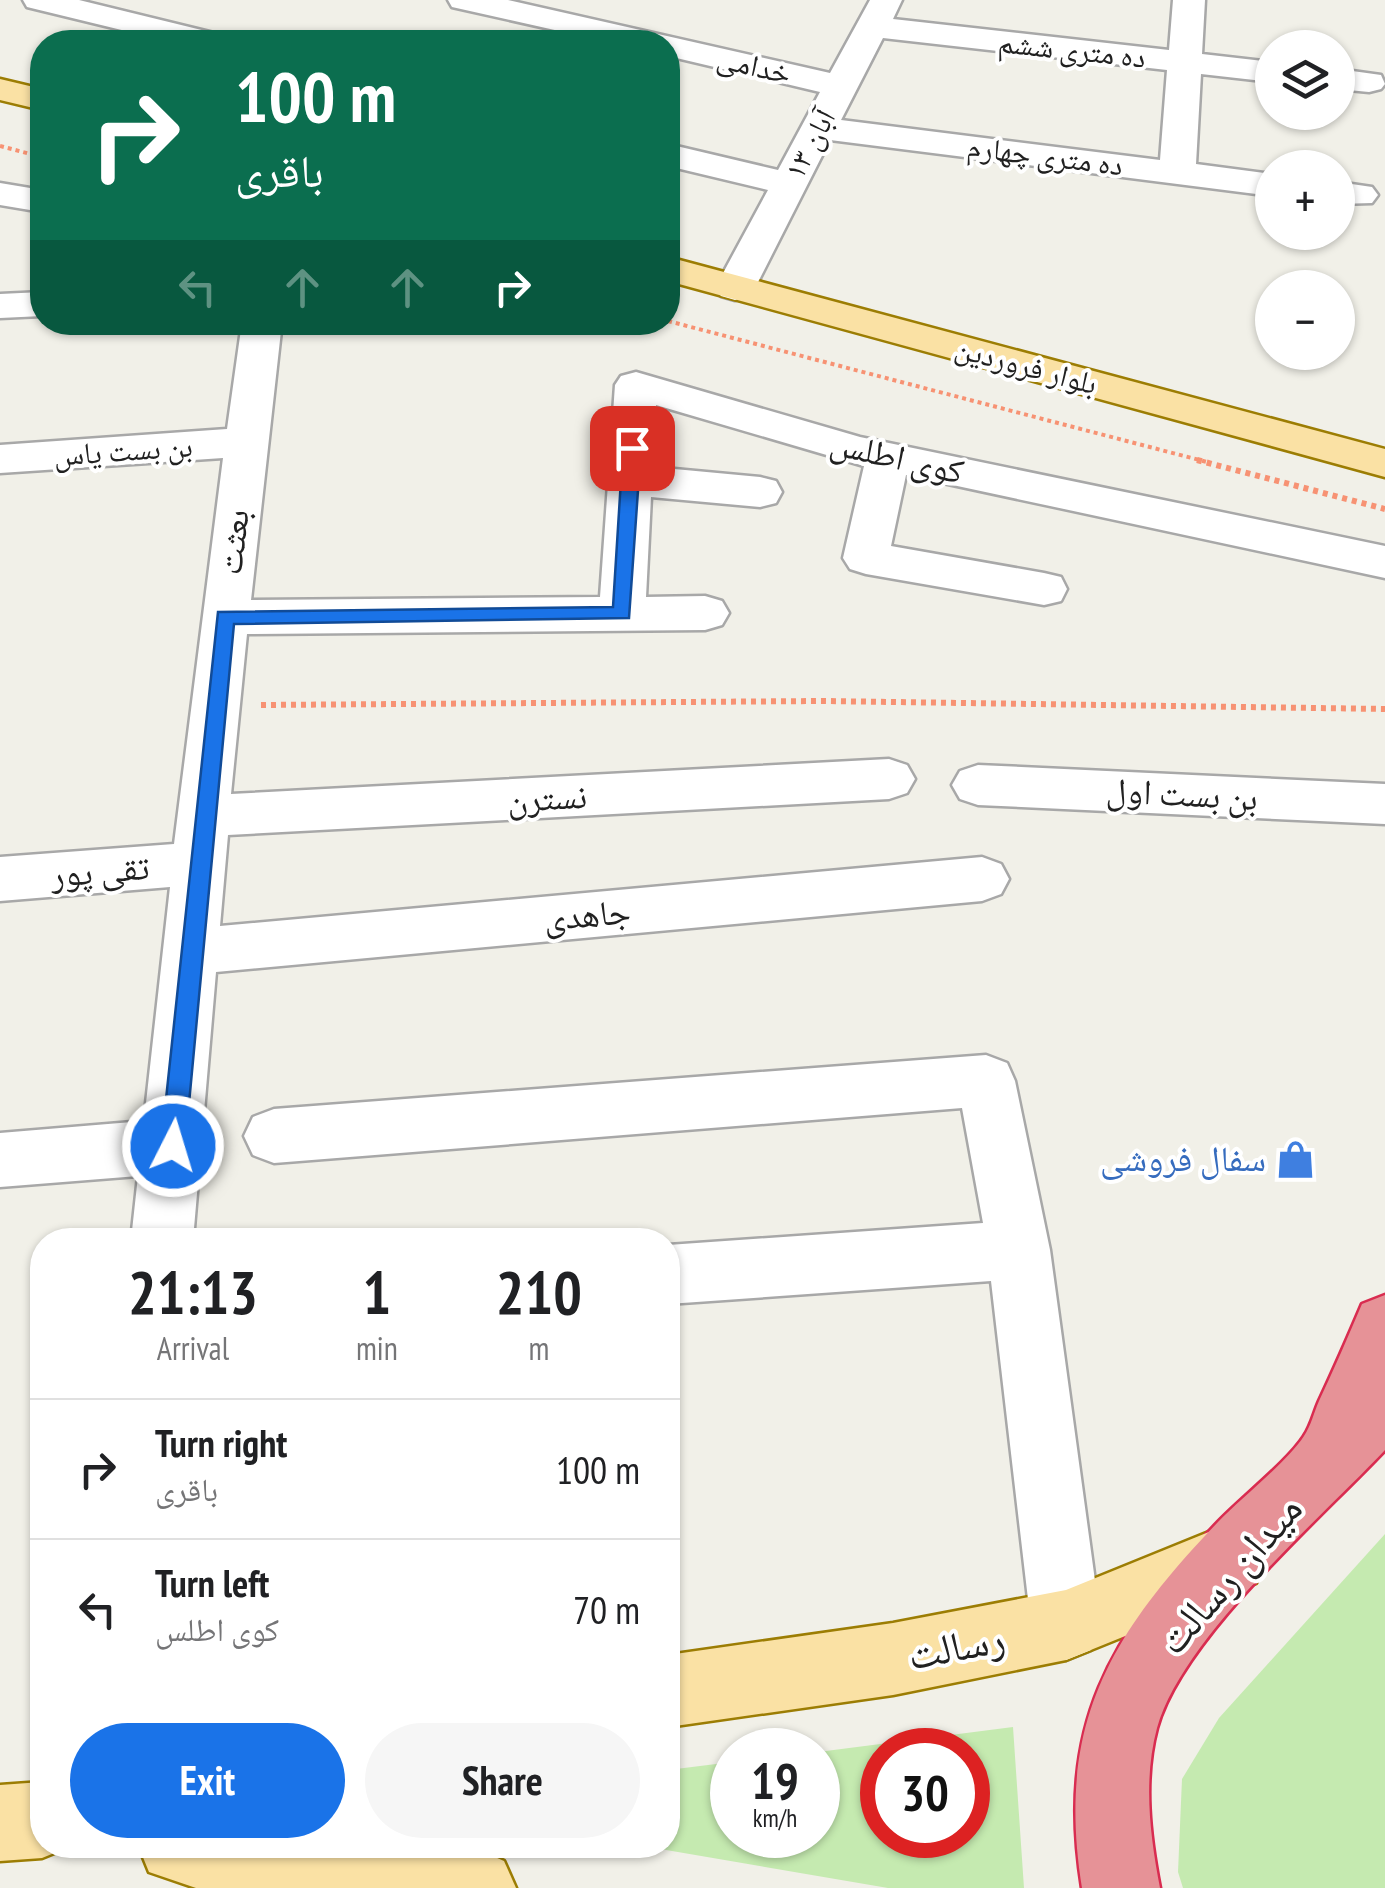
<!DOCTYPE html>
<meta charset="utf-8">
<style>
:root{--surface:#fff;--page:#f6f6f6;--text:#202124;--muted:#757577;--line:#e0e0e0;--accent:#1a73e8}
body{margin:0;font-family:"PT Sans Narrow","Noto Naskh Arabic",sans-serif;background:var(--page);color:var(--text);height:100vh;display:flex;flex-direction:column;font-size:38px;white-space:nowrap}
*{box-sizing:border-box;margin:0}
p{font-size:32px;color:var(--muted)}
.icon{flex:none;width:55px;height:55px;fill:none;stroke:currentColor;stroke-width:2;stroke-linecap:round;stroke-linejoin:round}
.map{position:relative;flex:1;overflow:hidden}
.side{position:absolute;left:30px;top:1228px;width:650px;height:630px;display:flex;flex-direction:column;background:var(--surface);border-radius:40px;box-shadow:0 2px 8px #0004}
.side>*{flex:none}
.guide{position:absolute;left:30px;top:30px;width:650px;height:305px;border-radius:40px;box-shadow:0 2px 8px #0004;background:#0b6e4f;color:#fff;overflow:hidden}
.tools{position:absolute;left:1255px;top:30px;display:grid;gap:20px}
.tools a{display:grid;place-items:center;width:100px;height:100px;border-radius:50%;background:var(--surface);box-shadow:0 2px 8px #0004;font-size:50px}
.speed{position:absolute;left:710px;top:1728px;display:flex;gap:20px;font-size:50px;font-weight:700;text-align:center}
.speed>*{display:grid;place-content:center;width:130px;height:130px;border-radius:50%;background:var(--surface);box-shadow:0 2px 8px #0004;line-height:1}
.speed small{font-size:25px;font-weight:400}
.speed .limit{border:15px solid #d22;background:#fff;color:#111}
.pin{position:absolute;display:grid;place-items:center;width:85px;height:85px;color:#fff;margin:-42px;border-radius:20px;box-shadow:0 5px 15px #0006}
.me{position:absolute;width:110px;margin:-55px;rotate:5deg;stroke-linejoin:round;filter:drop-shadow(0 0 8px #0008)}
.turn{display:flex;align-items:center;gap:35px;height:210px;padding:0 40px;font-size:45px}
.turn .icon{width:130px;height:130px;stroke-width:2.5}
.turn b{display:block;font-size:70px;line-height:85px}
.lanes{display:flex;align-items:center;height:95px;padding:0 40px;background:#0003;justify-content:center;gap:50px;direction:ltr}
.lanes .off{opacity:.35}
.eta{display:flex;justify-content:space-evenly;align-items:center;height:170px;text-align:center}
.eta b{font-size:60px;font-weight:700;line-height:70px}
.primary-button{display:flex;gap:20px;margin-top:auto;padding:20px 40px}
.primary-button a{flex:1;height:115px;border-radius:60px;background:var(--accent);color:#fff;font-size:40px;font-weight:700;line-height:115px;text-align:center}
.primary-button a+a{background:var(--page);color:var(--text)}
ul{padding:0;list-style:none}
li{display:flex;align-items:center;gap:30px;height:140px;padding:0 40px;border-top:2px solid var(--line)}
li div{flex:1}
li b{display:block;font-size:38px}
li em{font-style:normal}
.map>svg:first-child{display:block}
.grass{fill:#c5eab0;fill-rule:evenodd}
.lines{fill:none;stroke-linecap:round;stroke-linejoin:round}
.minor-casing{stroke:#a8a8a8;stroke-width:5}
.major-casing{stroke:#9c7d03;stroke-width:5}
.highway-casing{stroke:#d92c50;stroke-width:5}
.path-far1{stroke:#f79273;stroke-width:4;stroke-dasharray:4 4;stroke-linecap:butt}
.path{stroke:#f79273;stroke-width:6;stroke-dasharray:5 5;stroke-linecap:butt}
.minor{fill:#fff;fill-rule:evenodd}
.major{fill:#fae1a4;fill-rule:evenodd}
.highway{fill:#e69297;fill-rule:evenodd}
.route{fill:#1a73e8;stroke:#114b97;stroke-width:2.5}
.labels{text-anchor:middle;stroke-width:8;stroke-linejoin:round;paint-order:stroke}
.far-street-label{font-size:30px;fill:#212121;stroke:#fff}
.street-label{font-size:35px;fill:#212121;stroke:#fff}
.shop-label{font-size:35px;fill:#366cbe;stroke:#fff;text-anchor:end}
.near-street-label{font-size:42px;fill:#212121;stroke:#fff}
</style>
<div class="map">
<svg width="1385" height="1888" viewBox="0 0 1385 1888">
<rect width="100%" height="100%" fill="#f1f0e8"/>
<!-- grass -->
<g class="grass">
<polygon points="1385,1534 1385,1888 1183,1888 1178,1872 1182,1779 1219,1718"/>
<path d="M1013 1727 1024 1888H888L637 1845H668V1770L732 1762V1835H818V1752ZM882 1750H968V1835H882Z"/>
</g>
<g class="lines">
<defs>
<g id="minor">
<polygon points="23,0 79,0 222,35 227,42 171,42 27,7"/>
<path d="M448 0H508L830 73 870 0H902L893 19 1169 50 1173 0H1205L1202 54 1272 62V82L1201 74 1196 164 1272 174V196L830 140 755 288 749 296 735 300 721 296 715 288 768 190 668 166V144L778 170 820 92 668 56V42H608L452 7ZM883 38 1167 70 1160 160 841 120Z"/>
<polygon points="1338,69 1381,75 1385,84 1381,89 1369,92 1338,89"/>
<polygon points="1338,182 1372,187 1378,195 1372,203 1338,204"/>
<polygon points="0,183 42,190 42,212 0,205"/>
<polygon points="42,292 42,316 0,318 0,294"/>
<polygon points="242,322 282,322 251,600 600,597 615,385 621,376 636,372 860,437 1385,546 1385,578 906,475 891,546 1044,573 1061,577 1067,589 1061,601 1044,605 866,574 850,569 843,558 864,466 656,405 653,467 760,477 776,481 782,492 776,503 760,507 651,497 646,597 705,596 722,601 729,613 722,625 705,630 247,634 231,794 889,759 907,765 915,779 907,793 889,799 228,835 220,926 982,857 1001,864 1009,879 1001,894 982,901 216,972 193,1240 131,1240 138,1176 0,1187 0,1133 144,1121 170,887 0,901 0,857 174,844 223,458 0,473 0,445 227,429"/>
<polygon points="978,765 1385,784 1385,824 978,805 960,799 952,785 960,771"/>
<polygon points="986,1055 1007,1063 1015,1081 1050,1250 1101,1625 1091,1650 1066,1660 1041,1650 1031,1625 991,1281 668,1304 668,1245 983,1223 962,1108 274,1163 253,1155 244,1136 253,1117 274,1109"/>
</g>
<g id="major">
<polygon points="0,79 42,89 42,110 0,100"/>
<polygon points="668,257 1385,449 1385,477 668,281"/>
<polygon points="1231,1523 1256,1533 1266,1558 1256,1583 1066,1660 893,1695 668,1727 668,1655 893,1623 1066,1590"/>
<polygon points="42,1782 42,1845 69,1847 42,1858 0,1861 0,1785"/>
<polygon points="138,1845 440,1845 477,1849 504,1861 516,1888 196,1888 149,1872"/>
</g>
<path id="highway" d="M1385 1295V1450C1320 1519 1182 1638 1157 1728 1143 1780 1150 1836 1160 1888H1082C1056 1726 1108 1637 1218 1522 1241 1498 1288 1461 1304 1436 1311 1426 1314 1412 1319 1401 1334 1369 1348 1337 1362 1304Z"/>
</defs>
<!-- minor casing -->
<use href="#minor" class="minor-casing"/>
<!-- major casing -->
<use href="#major" class="major-casing"/>
<!-- highway casing -->
<use href="#highway" class="highway-casing"/>
<!-- path-far1 -->
<g class="path-far1">
<polyline points="0,146 42,157"/>
<polyline points="668,321 1207,462"/>
</g>
<!-- path -->
<g class="path">
<polyline points="1197,460 1385,509"/>
<polyline points="261,705 823,701 1385,709"/>
</g>
<!-- minor -->
<use href="#minor" class="minor"/>
<!-- major -->
<use href="#major" class="major"/>
<!-- highway -->
<use href="#highway" class="highway"/>
</g>
<!-- route -->
<polygon class="route" points="632,443 641,448 629,618 234,624 185,1146 182,1154 173,1157 164,1154 161,1146 218,612 613,607 623,448"/>
<!-- icons -->
<defs>
<symbol id="shop-bare" viewBox="-9 -9 18 18"><path d="M-5-2.5h2.3a2.7 3.5 0 0 1 5.4 0H5L5.5 6h-11ZM-1.5-2.5h3a1.5 2.3 0 0 0-3 0Z" fill="#3f7fe0" stroke="#fff" stroke-width="2.5" paint-order="stroke"/></symbol>
</defs>
<g fill-rule="evenodd">
<use href="#shop-bare" x="1268" y="1132" width="55" height="55"/>
</g>
<g class="labels">
<!-- far-street labels -->
<g class="far-street-label">
<text transform="translate(1072 50) rotate(6)" y="10">ده متری ششم</text>
<text transform="translate(754 66) rotate(13)" y="10">خدامی</text>
<text transform="translate(810 144) rotate(-62)" y="10">۱۳ آبان</text>
<text transform="translate(1045 156) rotate(7)" y="10">ده متری چهارم</text>
<text transform="translate(1026 366) rotate(15)" y="10">بلوار فروردین</text>
<text transform="translate(123 451) rotate(-4)" y="10">بن بست یاس</text>
</g>
<!-- street labels -->
<g class="street-label">
<text transform="translate(897 457) rotate(13)" y="12">کوی اطلس</text>
<text transform="translate(233 542) rotate(-83)" y="12">بعثت</text>
<text transform="translate(1182 794) rotate(3)" y="12">بن بست اول</text>
<text transform="translate(547 798) rotate(-3)" y="12">نسترن</text>
<text transform="translate(100 871) rotate(-5)" y="12">تقی پور</text>
<text transform="translate(587 915) rotate(-5)" y="12">جاهدی</text>
</g>
<!-- shop labels -->
<g class="shop-label">
<text x="1266" y="1171">سفال فروشی</text>
</g>
<!-- near-street labels -->
<g class="near-street-label">
<text transform="translate(1229 1574) rotate(-49)" y="15">میدان رسالت</text>
<text transform="translate(956 1646) rotate(-11)" y="15">رسالت</text>
</g>
</g>
</svg>
<div class="tools">
<a><svg class="icon" aria-label="layers" viewBox="0 0 24 24"><path d="M12 4l9 5-9 5-9-5zM3 14l9 5 9-5"/></svg></a>
<a>+</a>
<a>−</a>
</div>
<div class="speed"><div>19<small>km/h</small></div><div class="limit">30</div></div>
<div class="pin" style="left:632px;top:448px;background:#d93025"><svg class="icon" aria-label="arrive" viewBox="0 0 24 24"><path d="M6 21V4h12l-3 4 3 4H6"/></svg></div>
<svg class="me" style="left:173px;top:1146px" viewBox="-20 -20 40 40"><circle r="17" fill="#1a73e8" stroke="#fff" stroke-width="3"/><path d="M0-11L8 9 0 5-8 9z" fill="#fff"/></svg>
<div class="guide">
<div class="turn"><svg class="icon" aria-label="right" viewBox="0 0 24 24"><path d="M7 20v-9h11M14 6l5 5-5 5"/></svg><div><b>100 m</b>باقری</div></div>
<div class="lanes"><svg class="icon off" aria-label="left" viewBox="0 0 24 24"><path d="M17 20v-9H6M10 6l-5 5 5 5"/></svg><svg class="icon off" aria-label="ahead" viewBox="0 0 24 24"><path d="M12 20V5M6 11l6-6 6 6"/></svg><svg class="icon off" aria-label="ahead" viewBox="0 0 24 24"><path d="M12 20V5M6 11l6-6 6 6"/></svg><svg class="icon" aria-label="right" viewBox="0 0 24 24"><path d="M7 20v-9h11M14 6l5 5-5 5"/></svg></div>
</div>
<section class="side">
<div class="eta">
<div><b>21:13</b><p>Arrival</p></div>
<div><b>1</b><p>min</p></div>
<div><b>210</b><p>m</p></div>
</div>
<ul>
<li><svg class="icon" aria-label="right" viewBox="0 0 24 24"><path d="M7 20v-9h11M14 6l5 5-5 5"/></svg><div><b>Turn right</b><p>باقری</p></div><em>100 m</em></li>
<li><svg class="icon" aria-label="left" viewBox="0 0 24 24"><path d="M17 20v-9H6M10 6l-5 5 5 5"/></svg><div><b>Turn left</b><p>کوی اطلس</p></div><em>70 m</em></li>
</ul>
<div class="primary-button"><a>Exit</a><a>Share</a></div>
</section>
</div>
